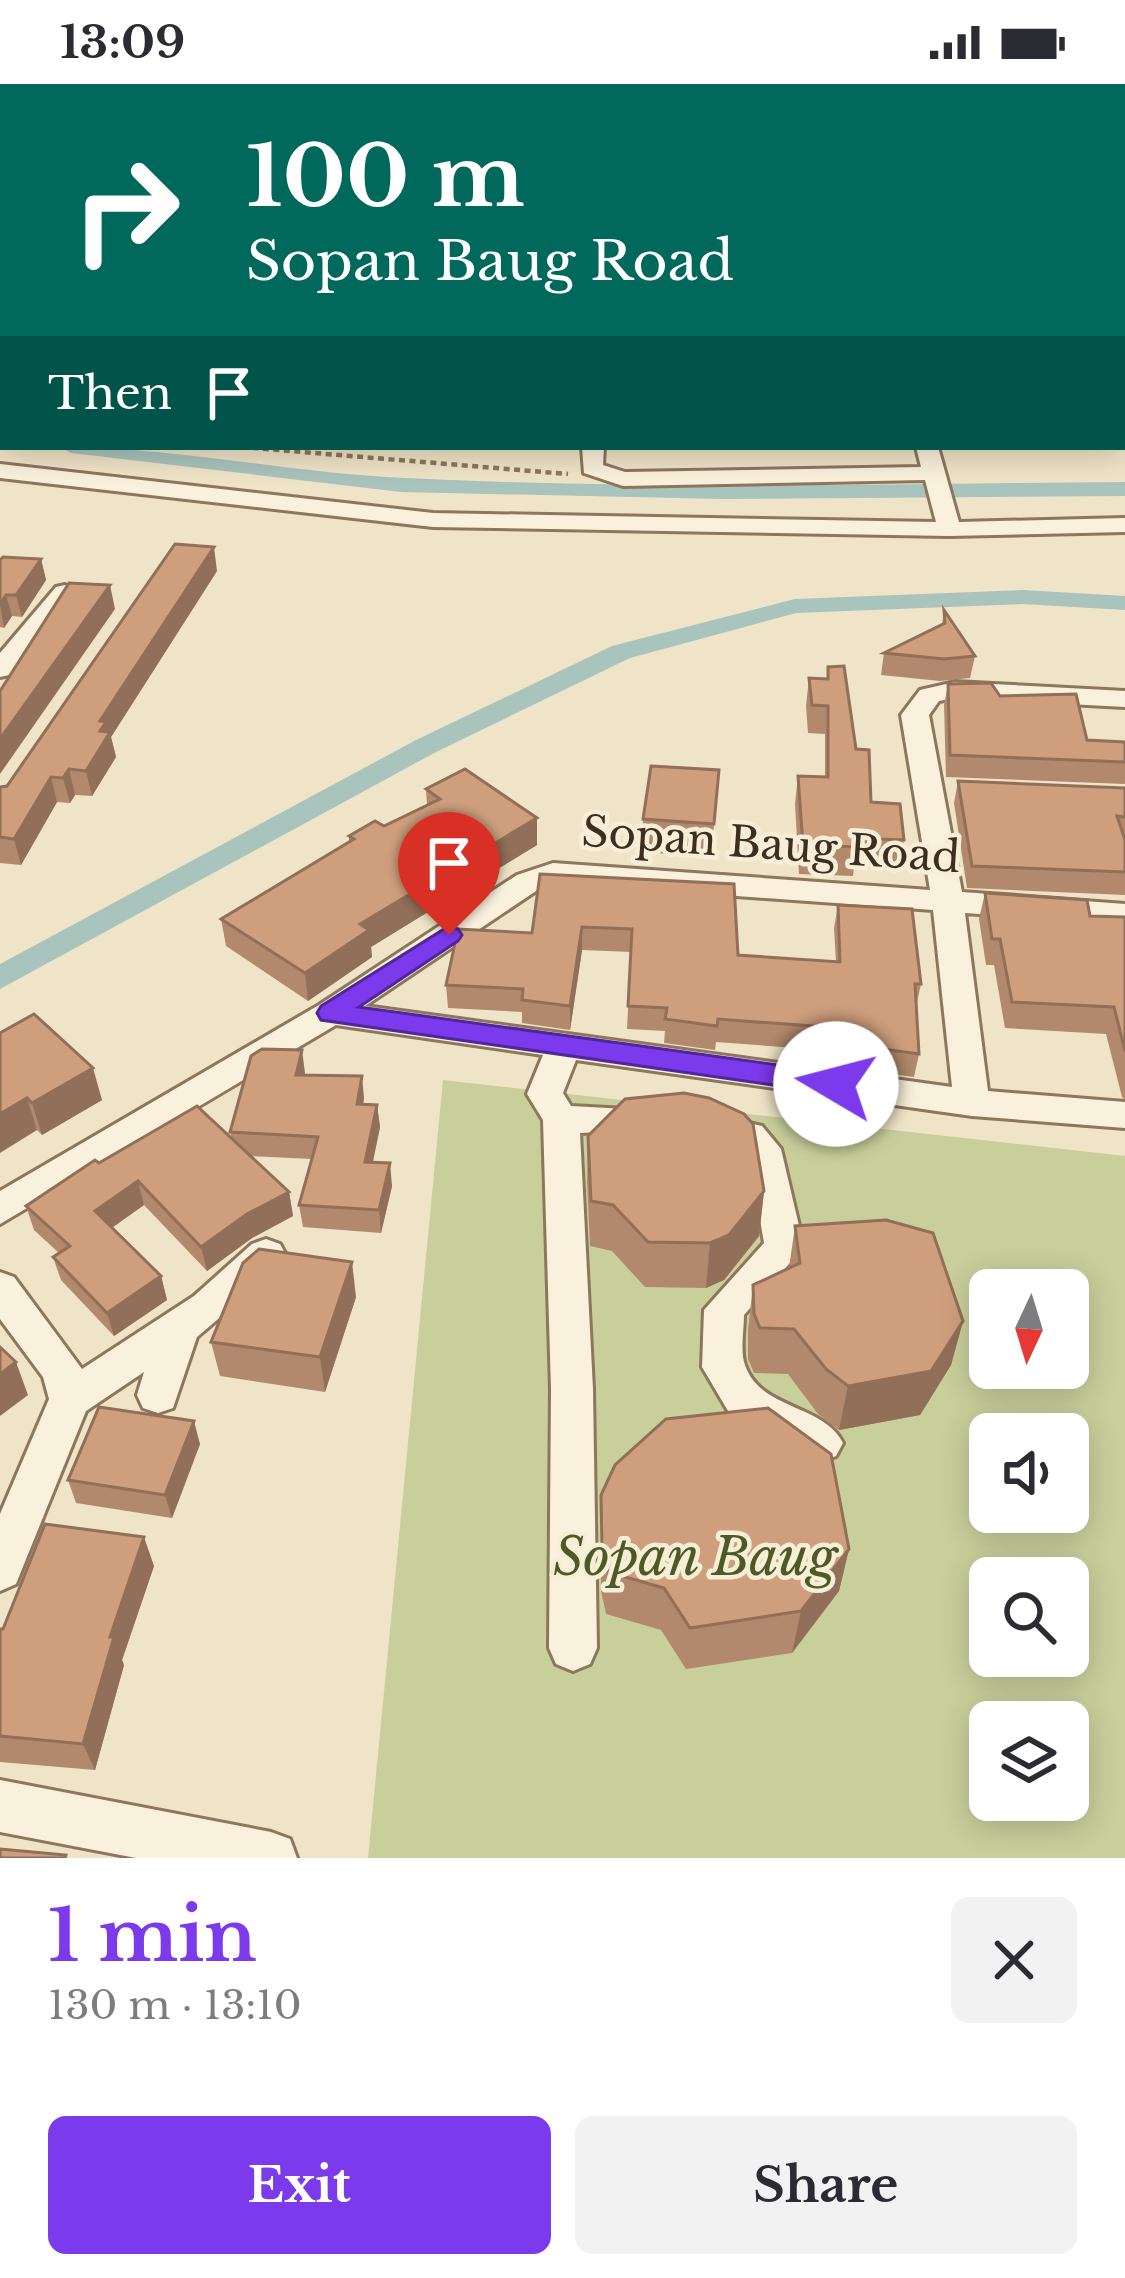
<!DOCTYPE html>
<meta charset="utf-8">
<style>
:root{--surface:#fff;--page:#f2f2f3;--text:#2b2b33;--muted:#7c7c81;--accent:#7c3aed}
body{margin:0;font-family:"Libre Baskerville",serif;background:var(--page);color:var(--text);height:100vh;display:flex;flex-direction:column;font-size:45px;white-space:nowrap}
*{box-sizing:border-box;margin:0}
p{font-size:39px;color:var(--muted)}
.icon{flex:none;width:66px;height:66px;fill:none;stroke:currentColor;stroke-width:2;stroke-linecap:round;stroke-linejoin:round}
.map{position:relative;height:1774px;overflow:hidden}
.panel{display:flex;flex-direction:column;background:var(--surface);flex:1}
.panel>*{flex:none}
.hud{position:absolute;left:0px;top:0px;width:1125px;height:366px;box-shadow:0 6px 30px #0003;background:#00695c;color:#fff;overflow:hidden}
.needle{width:78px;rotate:184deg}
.controls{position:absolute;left:969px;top:1185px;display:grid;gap:24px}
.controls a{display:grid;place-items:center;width:120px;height:120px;border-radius:18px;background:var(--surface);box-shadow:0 6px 30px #0003;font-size:60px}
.pin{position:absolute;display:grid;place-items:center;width:102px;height:102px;color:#fff;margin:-123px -51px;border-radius:50% 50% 50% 0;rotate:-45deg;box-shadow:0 0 12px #0007}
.pin .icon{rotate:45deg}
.me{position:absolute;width:132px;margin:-66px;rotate:278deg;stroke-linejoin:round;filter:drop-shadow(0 0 9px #0008)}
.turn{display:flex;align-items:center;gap:42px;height:252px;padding:0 48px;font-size:54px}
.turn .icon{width:156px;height:156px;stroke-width:2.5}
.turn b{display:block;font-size:84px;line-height:102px}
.then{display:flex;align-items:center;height:114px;padding:0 48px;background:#0003;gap:24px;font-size:45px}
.round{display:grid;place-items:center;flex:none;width:126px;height:126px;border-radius:18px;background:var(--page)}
.head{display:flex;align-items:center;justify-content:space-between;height:204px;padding:0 48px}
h1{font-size:72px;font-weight:700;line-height:90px;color:var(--accent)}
.action{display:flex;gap:24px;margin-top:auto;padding:24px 48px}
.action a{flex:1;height:138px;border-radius:18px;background:var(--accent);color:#fff;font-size:48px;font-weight:700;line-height:138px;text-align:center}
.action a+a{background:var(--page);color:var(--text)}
.status{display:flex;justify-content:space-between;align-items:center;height:84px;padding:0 60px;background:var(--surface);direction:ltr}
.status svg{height:33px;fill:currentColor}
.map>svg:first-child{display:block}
.green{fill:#c9cf9b;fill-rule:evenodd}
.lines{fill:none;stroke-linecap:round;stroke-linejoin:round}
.canal{fill:#a9c4bc;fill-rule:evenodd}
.minor-casing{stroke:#8d765c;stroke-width:6}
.major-casing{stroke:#5b4430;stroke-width:51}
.highway-casing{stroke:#5b4430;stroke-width:6}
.path{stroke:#8d765c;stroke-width:4.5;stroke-dasharray:6 4.5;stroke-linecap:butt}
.minor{fill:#faf1dc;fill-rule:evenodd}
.major{stroke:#f3d9a0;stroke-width:45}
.highway{fill:#e0a458;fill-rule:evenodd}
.wall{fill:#b2896c}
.shaded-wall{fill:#916f58}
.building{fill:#cf9f7d;stroke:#916f58;stroke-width:3}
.route{fill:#7c3aed;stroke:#51269a;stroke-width:3}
.labels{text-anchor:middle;stroke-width:9;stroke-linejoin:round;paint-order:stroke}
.street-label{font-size:42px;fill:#3d2e20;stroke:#f7eed8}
.near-park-label{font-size:51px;font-style:italic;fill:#4d5a26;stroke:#f7eed8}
</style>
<div class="status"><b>13:09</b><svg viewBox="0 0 49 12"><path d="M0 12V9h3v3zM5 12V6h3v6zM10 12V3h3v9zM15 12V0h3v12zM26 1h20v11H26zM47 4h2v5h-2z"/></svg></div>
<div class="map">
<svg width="1125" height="1774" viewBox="0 0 1125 1774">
<rect width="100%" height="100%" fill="#f0e4c8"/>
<!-- green -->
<path class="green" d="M443 996 1125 1072V1774H368ZM990 1206H1068V1284H990ZM990 1350H1068V1428H990ZM990 1494H1068V1572H990ZM990 1638H1068V1716H990Z"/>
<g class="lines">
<!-- canal -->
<g class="canal">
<rect x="0" y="349" width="3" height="12"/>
<path d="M60 363C176 363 289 389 405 394 645 406 885 400 1125 398V412L722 415 401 408 71 369Z"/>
<polygon points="1023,506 1125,512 1125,526 1023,520 796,529 630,574 436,668 0,905 0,880 416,656 612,562 795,515"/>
</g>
<defs>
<g id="minor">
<polygon points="39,0 55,0 37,3"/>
<polygon points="338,0 352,0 337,3"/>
<polygon points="390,0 405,0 388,3"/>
<polygon points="423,0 437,0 421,3"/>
<rect x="659" y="0" width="14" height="3"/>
<rect x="723" y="0" width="14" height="3"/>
<rect x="0" y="15" width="3" height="8"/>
<rect x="0" y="259" width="3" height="12"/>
<polygon points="582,363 604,363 603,381 625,388 921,383 916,363 938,363 959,438 1125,434 1125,448 949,452 433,443 0,394 0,380 433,429 936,438 925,396 623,402 584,389"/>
<polygon points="65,501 77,508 74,513 9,591 0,593 0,569 56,503"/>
<path d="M955 598 1125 607V623L955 614 939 617 929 631 962 808 1125 820V840L965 829 988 1007 1125 1018V1044L972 1032 576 976 563 1009 571 1022 663 1027 668 1036 663 1045 580 1049 593 1305 597 1564 590 1580 573 1587 556 1580 549 1564 551 1305 543 1036 527 1010 543 971 336 941 0 1140V1107L319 921 517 791 553 779 930 806 901 631 920 606ZM556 799 933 826 952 1003 365 922 539 805Z"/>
<path d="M718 1032 762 1042 781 1065 804 1163 744 1231C744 1246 740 1268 745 1281 760 1326 824 1320 843 1359L836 1372 821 1378 731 1332 702 1283 704 1226 764 1159 750 1079 737 1063 705 1055 700 1045 705 1035Z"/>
<polygon points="266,1155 280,1160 286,1171 280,1182 197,1253 173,1324 158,1329 143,1324 137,1311 144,1288 86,1327 16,1500 0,1507 0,1430 49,1315 43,1293 0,1235 0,1188 14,1193 82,1285 194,1212 252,1160"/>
<polygon points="0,1696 271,1748 290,1755 297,1774 136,1774 0,1748"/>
</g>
<polyline id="major" points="999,3 1000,0"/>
<polygon id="highway" points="0,0 19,0 21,3 3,3 0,9"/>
</defs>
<!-- minor casing -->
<use href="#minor" class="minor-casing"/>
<!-- major casing -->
<use href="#major" class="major-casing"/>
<!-- highway casing -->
<use href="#highway" class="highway-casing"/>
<!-- path -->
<polyline class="path" points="242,363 568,390"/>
<!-- minor -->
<use href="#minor" class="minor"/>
<!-- major -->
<use href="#major" class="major"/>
<!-- highway -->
<use href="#highway" class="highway"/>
</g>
<!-- wall -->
<g class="wall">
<polygon points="676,0 720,0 720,3 677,3"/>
<polygon points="740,0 964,0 963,3 740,3"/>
<polygon points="1020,0 1125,0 1125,123 1122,123 1122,3 1019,3"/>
<polygon points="41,475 46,496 22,533 12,532 4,544 0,543 0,476"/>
<polygon points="217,487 111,653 116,673 92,712 75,711 70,719 57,718 21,781 0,779 0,703 7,702"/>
<polygon points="944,526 975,572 970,594 940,597 881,591 884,569 942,541"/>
<polygon points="828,583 871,718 904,756 899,785 854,783 853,792 799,790 795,720 798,692 825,693 825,650 808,649 806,622 809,594 827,595"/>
<polygon points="948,600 1000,612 1087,656 1125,658 1125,700 946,693 944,621"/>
<polygon points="719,686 711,773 642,768 643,735"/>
<polygon points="958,697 1125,704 1125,811 967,804 954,719"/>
<polygon points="426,705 537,734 537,761 371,863 372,873 308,917 226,862 221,835 349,758 349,752 384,742 427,721"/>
<polygon points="540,790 738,871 836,878 834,844 838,821 921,900 916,923 919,970 914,993 822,981 822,966 716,958 715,966 664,959 665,947 627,945 631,868 582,866 570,946 522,939 522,928 448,924 446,901 532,849"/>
<polygon points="985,809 1090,832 1125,833 1125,1016 1122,1013 1106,950 1005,944 994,881 986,881 979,835"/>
<polygon points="0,949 102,1016 42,1051 37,1046"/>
<polygon points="305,989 305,991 364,1014 363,1020 377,1021 380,1043 373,1078 392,1102 381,1149 303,1143 299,1121 312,1075 250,1072 289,1108 293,1132 252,1154 207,1187 144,1121 112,1144 161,1192 167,1216 114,1252 61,1196 53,1173 59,1169 34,1146 26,1122 99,1079 232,1055 230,1048"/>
<polygon points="588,1052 764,1107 759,1152 724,1196 706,1204 645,1203 612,1167 590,1162 587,1097"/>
<polygon points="795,1142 963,1237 951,1281 920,1331 839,1346 818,1330 788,1290 754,1289 748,1275 748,1246 753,1201 789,1184"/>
<polygon points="356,1213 325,1308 220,1292 211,1258"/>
<polygon points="200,1360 172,1434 76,1419 68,1396"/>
<polygon points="601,1411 849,1465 839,1507 792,1569 686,1585 661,1546 606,1530 601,1507"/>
<polygon points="154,1482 122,1576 124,1581 95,1686 0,1678 0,1545"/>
</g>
<!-- shaded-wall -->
<g class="shaded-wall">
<polygon points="214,463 217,487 111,653 116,673 92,712 86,687 100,637"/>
<polygon points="41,475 46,496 22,533 16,511"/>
<polygon points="110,501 115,525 0,690 0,655"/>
<polygon points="6,511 12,532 4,544 0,520"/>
<polygon points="69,685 75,711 70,719 63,694"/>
<polygon points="51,693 57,718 21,781 14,755"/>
<polygon points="537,734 537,761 371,863 372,873 308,917 305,889 360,840"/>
<polygon points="582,843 582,866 570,946 570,922"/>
<polygon points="302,966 305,989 300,1013 296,991"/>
<polygon points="93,984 102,1016 42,1051 32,1019"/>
<polygon points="362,992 364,1014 360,1042 357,1020"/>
<polygon points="27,1014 37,1046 0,1069 0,1030"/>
<polygon points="377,1021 380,1043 368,1100 365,1078"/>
<polygon points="390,1079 392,1102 381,1149 379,1126"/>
<polygon points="138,1097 144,1121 101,1151 95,1127"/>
<polygon points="764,1107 759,1152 724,1196 706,1204 710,1159"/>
<polygon points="289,1108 293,1132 252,1154 207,1187 201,1163 247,1130"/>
<polygon points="352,1178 356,1213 325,1308 320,1273"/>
<polygon points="161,1192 167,1216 114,1252 107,1229"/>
<polygon points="963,1237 951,1281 920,1331 839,1346 848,1302"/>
<polygon points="16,1278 28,1311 0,1332 0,1290"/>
<polygon points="194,1337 200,1360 172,1434 165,1411"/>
<polygon points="144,1453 154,1482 122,1576 124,1581 95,1686 83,1660 110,1553"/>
<polygon points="849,1465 839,1507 792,1569 801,1527"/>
</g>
<!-- building -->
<g class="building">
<rect x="742" y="0" width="25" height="3"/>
<polygon points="1021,0 1125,0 1123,11 1125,12 1125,62 1122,62 1122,3 1022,3"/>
<polygon points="175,460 214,463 100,637 106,638 100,647 110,648 86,687 69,685 63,694 51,693 14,755 0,753 0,703 7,702"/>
<polygon points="3,473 41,475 16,511 6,511 0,520 0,476"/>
<polygon points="69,499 110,501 0,655 0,607"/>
<polygon points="944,526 975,572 944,575 884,569 945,539"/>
<polygon points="844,582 856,665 869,666 871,718 900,720 904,756 856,754 857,763 803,761 798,692 828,693 828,622 812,621 809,594 828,595 828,583"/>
<polygon points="991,599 1000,612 1076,610 1087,656 1125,658 1125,678 950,671 948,600"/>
<polygon points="651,682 719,686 714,740 643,735"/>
<polygon points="465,685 537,734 360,840 369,846 305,889 221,835 354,755 349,752 375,737 384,742 440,715 426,705"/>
<polygon points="958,697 1125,704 1125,733 1117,732 1125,756 1125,788 972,782"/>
<polygon points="540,790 734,800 738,871 840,878 838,821 912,825 921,900 915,900 919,970 825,957 826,943 718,935 717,942 665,935 667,924 628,922 632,845 582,843 570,922 522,916 523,905 446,901 458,845 532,849"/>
<polygon points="985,809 1087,816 1090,832 1125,833 1125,967 1114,923 1012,918 1000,855 992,855"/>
<polygon points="34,930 93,984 32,1019 27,1014 0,1030 0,949"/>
<polygon points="262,965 302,966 296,991 362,992 357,1020 377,1021 365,1078 390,1079 379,1126 299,1121 318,1053 230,1048 251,972"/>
<polygon points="684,1009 709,1014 744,1030 753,1040 764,1107 729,1151 710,1159 648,1158 613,1121 591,1117 588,1052 625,1015"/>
<polygon points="197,1022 289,1108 247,1130 201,1163 138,1097 95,1127 161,1192 107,1229 53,1173 70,1162 26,1122 95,1076 99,1079"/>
<polygon points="886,1136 933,1149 963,1237 931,1287 848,1302 826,1285 794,1245 760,1244 754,1230 753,1201 800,1179 795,1142"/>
<polygon points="259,1165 352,1178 320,1273 211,1258 243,1179"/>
<polygon points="0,1263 16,1278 0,1290"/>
<polygon points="99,1323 194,1337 165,1411 68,1396"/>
<polygon points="768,1324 831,1370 849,1465 801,1527 690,1544 664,1504 608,1488 602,1465 601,1411 615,1381 666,1335"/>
<polygon points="45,1440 144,1453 110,1553 114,1553 83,1660 0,1652 0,1545 3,1545"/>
<polygon points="0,1765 66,1771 65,1774 0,1774"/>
</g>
<!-- route -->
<polygon class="route" points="449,842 458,845 462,851 458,857 359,923 836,989 850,1000 836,1010 321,936 317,929 321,922"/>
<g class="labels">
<!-- street labels -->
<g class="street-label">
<text transform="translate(771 760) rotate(4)" y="15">Sopan Baug Road</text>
</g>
<!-- near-park labels -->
<g class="near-park-label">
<text x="695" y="1491">Sopan Baug</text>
</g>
</g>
</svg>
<div class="controls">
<a><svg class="needle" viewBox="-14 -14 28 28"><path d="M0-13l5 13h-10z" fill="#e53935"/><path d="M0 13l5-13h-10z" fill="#7c7c81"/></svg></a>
<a><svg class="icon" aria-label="sound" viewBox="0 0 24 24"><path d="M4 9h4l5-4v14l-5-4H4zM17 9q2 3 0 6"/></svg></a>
<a><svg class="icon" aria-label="search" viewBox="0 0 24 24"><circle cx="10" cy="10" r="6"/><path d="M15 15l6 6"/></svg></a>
<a><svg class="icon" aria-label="layers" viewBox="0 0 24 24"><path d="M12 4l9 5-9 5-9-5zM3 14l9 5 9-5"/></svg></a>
</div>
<div class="pin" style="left:449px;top:851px;background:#d93025"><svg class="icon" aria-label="arrive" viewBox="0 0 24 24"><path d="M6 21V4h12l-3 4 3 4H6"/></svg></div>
<svg class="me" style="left:836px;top:1000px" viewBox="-20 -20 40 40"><circle r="19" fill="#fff"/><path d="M0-13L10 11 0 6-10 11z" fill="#7c3aed"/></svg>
<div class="hud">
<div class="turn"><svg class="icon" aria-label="right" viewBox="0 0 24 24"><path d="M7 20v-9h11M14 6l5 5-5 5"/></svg><div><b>100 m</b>Sopan Baug Road</div></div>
<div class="then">Then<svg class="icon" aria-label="arrive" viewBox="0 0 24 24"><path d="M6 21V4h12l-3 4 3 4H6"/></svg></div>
</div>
</div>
<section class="panel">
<div class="head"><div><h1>1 min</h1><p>130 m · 13:10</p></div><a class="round"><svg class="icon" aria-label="close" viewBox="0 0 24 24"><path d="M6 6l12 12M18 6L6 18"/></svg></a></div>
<div class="action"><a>Exit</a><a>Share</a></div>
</section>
